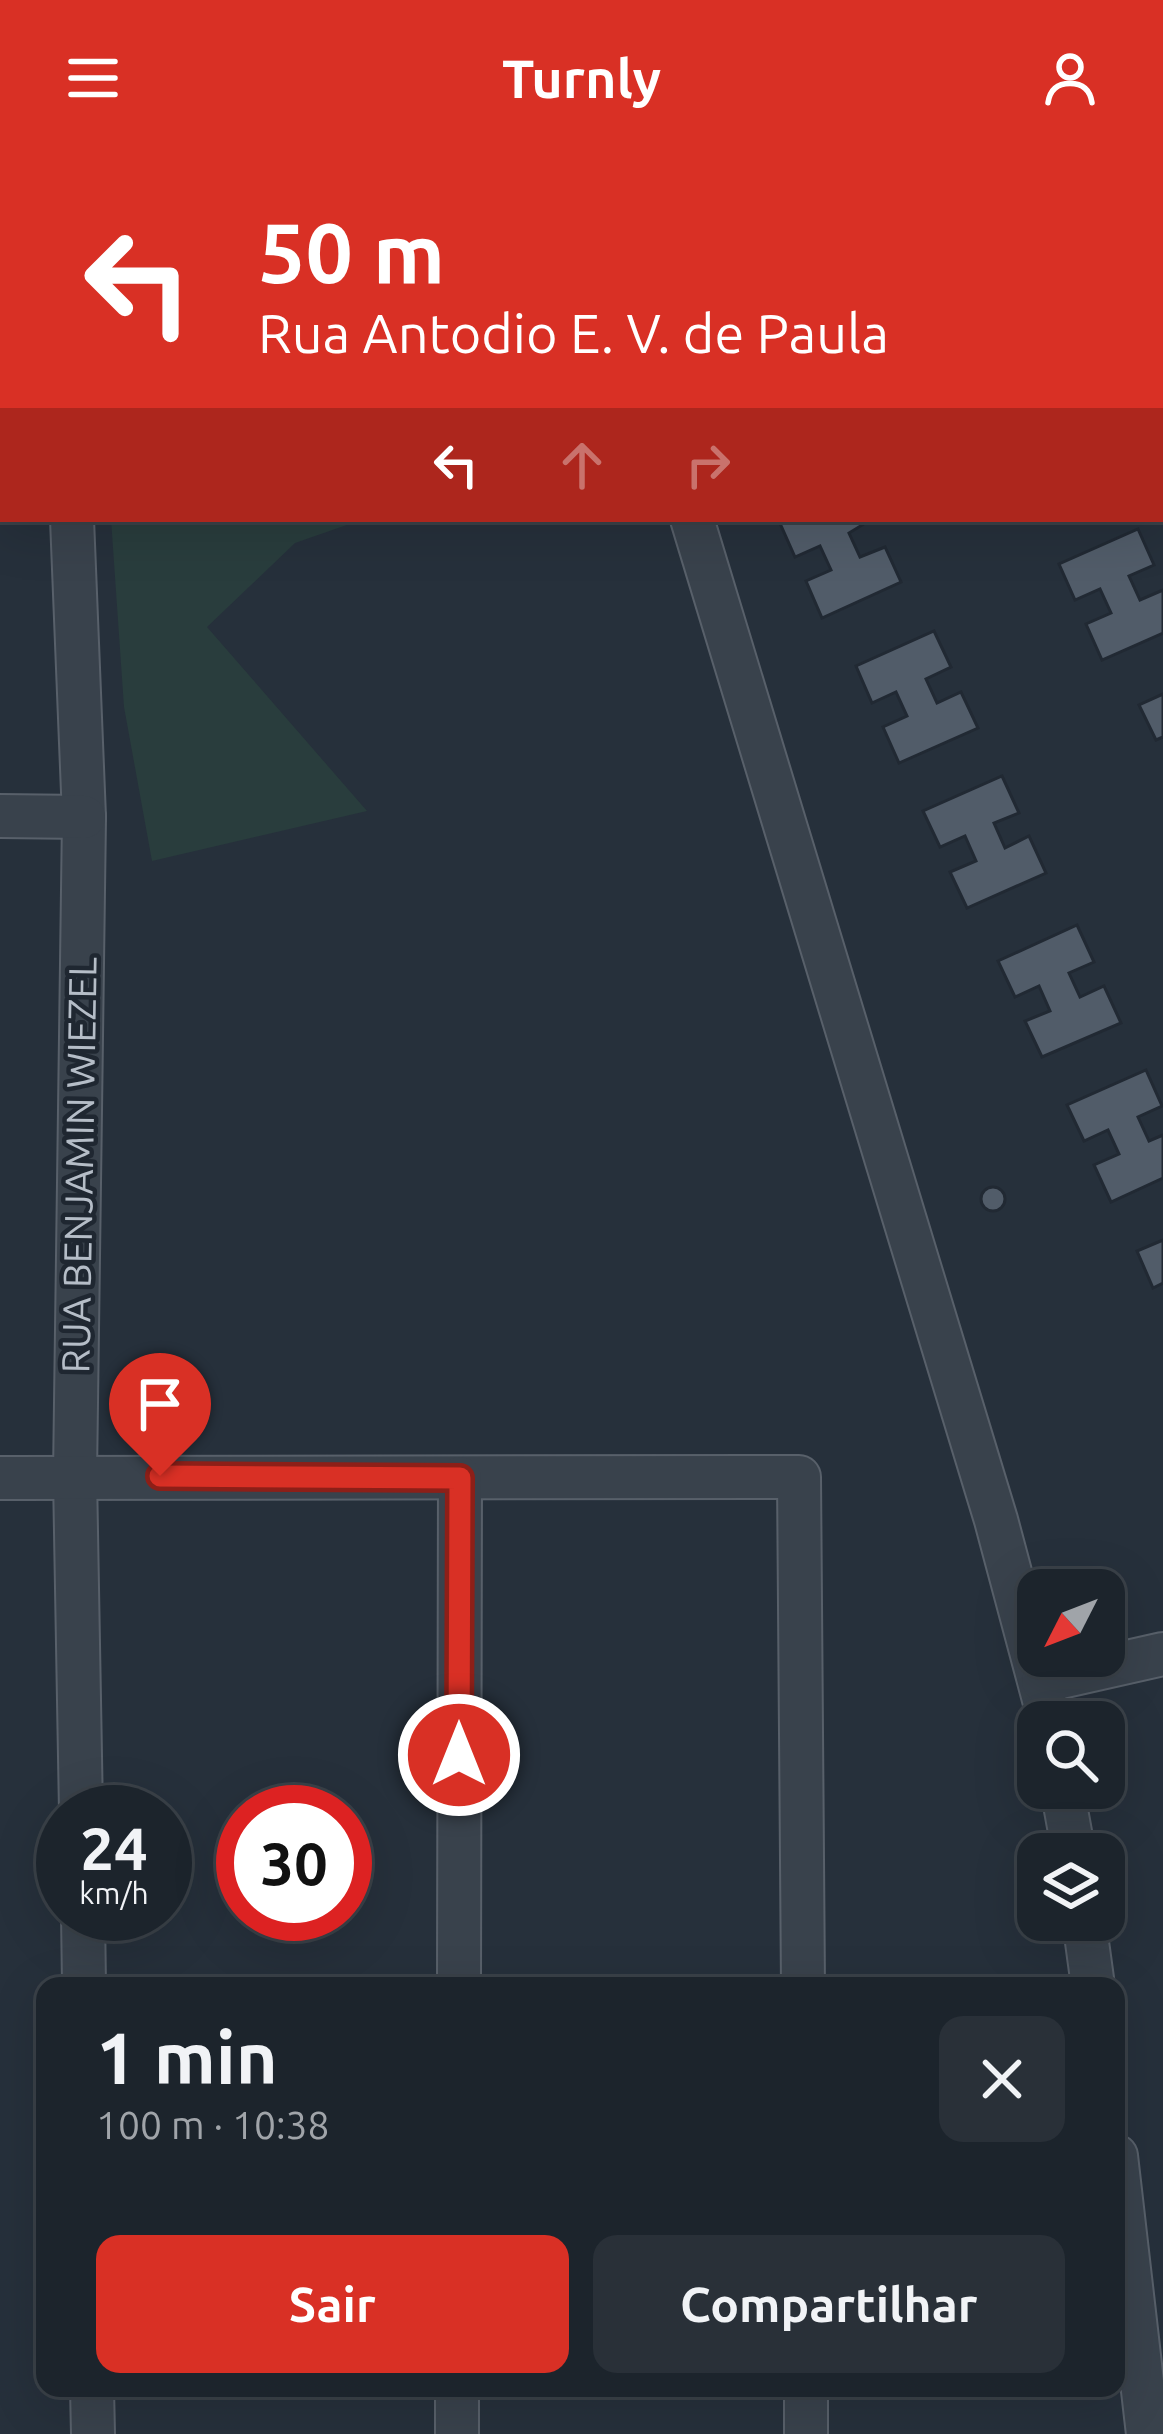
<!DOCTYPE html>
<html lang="pt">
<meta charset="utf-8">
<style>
:root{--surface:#1c242c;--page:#293038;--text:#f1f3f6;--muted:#a0a4a9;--line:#3a4148;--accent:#d93025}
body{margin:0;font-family:Ubuntu,sans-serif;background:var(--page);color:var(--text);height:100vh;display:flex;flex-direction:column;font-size:45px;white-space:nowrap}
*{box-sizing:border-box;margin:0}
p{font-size:39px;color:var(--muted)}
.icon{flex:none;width:66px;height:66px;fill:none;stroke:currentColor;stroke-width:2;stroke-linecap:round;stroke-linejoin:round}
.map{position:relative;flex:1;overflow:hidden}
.drawer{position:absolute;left:36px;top:1821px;width:1089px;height:420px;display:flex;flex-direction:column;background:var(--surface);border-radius:24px;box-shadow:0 12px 48px #0002,0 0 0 3px var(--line)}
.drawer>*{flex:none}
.top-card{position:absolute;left:0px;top:0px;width:1164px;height:366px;box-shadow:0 12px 48px #0002,0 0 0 3px var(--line);background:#d93025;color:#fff;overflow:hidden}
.needle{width:78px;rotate:228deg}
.controls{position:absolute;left:1017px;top:1413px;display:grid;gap:24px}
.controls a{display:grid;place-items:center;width:108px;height:108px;border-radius:24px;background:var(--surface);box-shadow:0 12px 48px #0002,0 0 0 3px var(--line);font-size:60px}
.speed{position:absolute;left:36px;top:1629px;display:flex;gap:24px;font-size:60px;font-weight:700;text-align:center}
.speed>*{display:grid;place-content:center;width:156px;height:156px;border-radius:50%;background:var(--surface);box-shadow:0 12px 48px #0002,0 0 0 3px var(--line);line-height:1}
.speed small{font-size:30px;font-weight:400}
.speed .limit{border:18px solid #d22;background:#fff;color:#111}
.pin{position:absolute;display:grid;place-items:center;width:102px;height:102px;color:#fff;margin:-123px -51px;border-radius:50% 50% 50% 0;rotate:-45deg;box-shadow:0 0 12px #0007}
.pin .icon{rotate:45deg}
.me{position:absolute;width:132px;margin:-66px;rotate:0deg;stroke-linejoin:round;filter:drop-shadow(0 0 9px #0008)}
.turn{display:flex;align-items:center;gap:42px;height:252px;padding:0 60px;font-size:54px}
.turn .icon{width:156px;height:156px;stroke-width:2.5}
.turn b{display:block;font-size:84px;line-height:102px}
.lanes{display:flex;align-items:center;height:114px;padding:0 60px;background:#0003;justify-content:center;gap:60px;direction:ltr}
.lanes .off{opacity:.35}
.round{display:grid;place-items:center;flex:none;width:126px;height:126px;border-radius:24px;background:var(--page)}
.head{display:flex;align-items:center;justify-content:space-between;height:204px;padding:0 60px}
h1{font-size:72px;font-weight:700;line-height:90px}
.action{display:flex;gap:24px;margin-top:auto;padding:24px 60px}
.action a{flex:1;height:138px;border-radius:24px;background:var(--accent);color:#fff;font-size:48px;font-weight:700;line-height:138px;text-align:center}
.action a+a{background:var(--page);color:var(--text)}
header{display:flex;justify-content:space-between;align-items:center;height:156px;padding:0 60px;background:var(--accent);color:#fff;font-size:54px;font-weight:700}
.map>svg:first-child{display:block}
.green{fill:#293d3d}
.building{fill:#515c69;stroke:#212933;stroke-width:3}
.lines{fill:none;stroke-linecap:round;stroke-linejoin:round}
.minor-casing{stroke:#58606a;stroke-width:46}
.minor{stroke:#39424c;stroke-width:42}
.route-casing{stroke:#8d1f18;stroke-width:30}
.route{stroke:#d93025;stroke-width:21}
.labels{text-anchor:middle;stroke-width:9;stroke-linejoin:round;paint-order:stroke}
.street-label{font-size:39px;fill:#b5bdc7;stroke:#1f2731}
</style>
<header><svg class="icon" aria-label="menu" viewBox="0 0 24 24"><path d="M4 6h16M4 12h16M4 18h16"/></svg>Turnly<svg class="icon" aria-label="person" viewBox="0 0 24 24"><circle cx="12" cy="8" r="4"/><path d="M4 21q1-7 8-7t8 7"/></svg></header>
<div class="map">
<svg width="1163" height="2278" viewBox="0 0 1163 2278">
<rect width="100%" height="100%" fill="#26303b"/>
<!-- green -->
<g class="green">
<rect x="80" y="0" width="989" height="3"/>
<polygon points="111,363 364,363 295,387 207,471 367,655 152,705 124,551"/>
</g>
<!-- building -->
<g class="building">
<polygon points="784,363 872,363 849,377 860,401 885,391 901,426 822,462 806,425 831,414 820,390 795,401 779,365"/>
<polygon points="1138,373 1154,409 1129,420 1140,444 1163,434 1163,477 1102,504 1086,468 1111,457 1100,433 1075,444 1059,408"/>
<polygon points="934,475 951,511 926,523 937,547 961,536 978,572 899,607 883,571 907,560 896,536 872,547 856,510"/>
<polygon points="1163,538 1163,581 1156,584 1139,549"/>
<polygon points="1002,620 1019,657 994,667 1005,692 1029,680 1046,717 967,752 950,716 976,705 965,680 940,691 923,655"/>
<polygon points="1077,769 1094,806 1069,817 1080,841 1104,830 1121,867 1042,901 1025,865 1050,855 1039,830 1015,841 998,805"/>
<polygon points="1146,914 1162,950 1138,961 1149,985 1163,979 1163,1022 1111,1046 1094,1009 1119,998 1108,974 1084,985 1067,949"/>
<circle cx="993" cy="1043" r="12"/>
<polygon points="1163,1084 1163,1127 1153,1132 1137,1095"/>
</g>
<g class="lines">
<defs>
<g id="minor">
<polyline points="58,0 58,3"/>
<polyline points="72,363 84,661 75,1320 81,1656"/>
<polyline points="692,363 996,1364 1050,1566"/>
<polyline points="0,660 84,661"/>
<polyline points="0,1322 799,1321 803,1830"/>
<polyline points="1043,1525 1163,1498"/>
<polyline points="1062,1632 1074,1698"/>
<polyline points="83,1758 84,1830"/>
<polyline points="1084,1764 1093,1830"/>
<polyline points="459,1830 460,1322"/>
<polyline points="1116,2000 1148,2278"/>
<polyline points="92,2232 93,2278"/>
<polyline points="806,2232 806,2278"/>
<polyline points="457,2278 457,2232"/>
</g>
</defs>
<!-- minor casing -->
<use href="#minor" class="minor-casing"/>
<!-- minor -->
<use href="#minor" class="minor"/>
</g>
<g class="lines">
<defs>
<polyline id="route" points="160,1320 460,1322 459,1599"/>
</defs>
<!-- route casing -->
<use href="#route" class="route-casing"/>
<!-- route -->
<use href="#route" class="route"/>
</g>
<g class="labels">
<!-- street labels -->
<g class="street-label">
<text transform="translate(79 1009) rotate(-89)" y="14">RUA BENJAMIN WIEZEL</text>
</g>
</g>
</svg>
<div class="controls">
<a><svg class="needle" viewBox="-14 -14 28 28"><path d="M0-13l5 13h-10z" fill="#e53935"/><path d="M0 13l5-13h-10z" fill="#a0a4a9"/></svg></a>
<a><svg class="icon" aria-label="search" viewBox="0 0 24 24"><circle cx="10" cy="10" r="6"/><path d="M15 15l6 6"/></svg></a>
<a><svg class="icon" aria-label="layers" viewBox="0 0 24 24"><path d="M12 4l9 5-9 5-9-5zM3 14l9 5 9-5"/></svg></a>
</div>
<div class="speed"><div>24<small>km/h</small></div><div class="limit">30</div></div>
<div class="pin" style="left:160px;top:1320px;background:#d93025"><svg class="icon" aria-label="arrive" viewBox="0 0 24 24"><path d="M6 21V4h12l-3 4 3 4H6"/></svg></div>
<svg class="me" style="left:459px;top:1599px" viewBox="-20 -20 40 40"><circle r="17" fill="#d93025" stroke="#fff" stroke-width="3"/><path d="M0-11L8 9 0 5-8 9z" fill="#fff"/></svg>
<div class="top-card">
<div class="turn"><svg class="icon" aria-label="left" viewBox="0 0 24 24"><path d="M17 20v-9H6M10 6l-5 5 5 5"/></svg><div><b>50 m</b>Rua Antodio E. V. de Paula</div></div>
<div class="lanes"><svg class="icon" aria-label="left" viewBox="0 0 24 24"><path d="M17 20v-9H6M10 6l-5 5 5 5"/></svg><svg class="icon off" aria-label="ahead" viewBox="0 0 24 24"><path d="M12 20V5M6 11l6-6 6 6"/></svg><svg class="icon off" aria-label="right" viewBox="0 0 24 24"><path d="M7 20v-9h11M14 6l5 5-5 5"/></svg></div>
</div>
<section class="drawer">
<div class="head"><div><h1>1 min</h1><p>100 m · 10:38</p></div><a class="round"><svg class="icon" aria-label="close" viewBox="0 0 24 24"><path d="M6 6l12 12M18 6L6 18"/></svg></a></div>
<div class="action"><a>Sair</a><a>Compartilhar</a></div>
</section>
</div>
